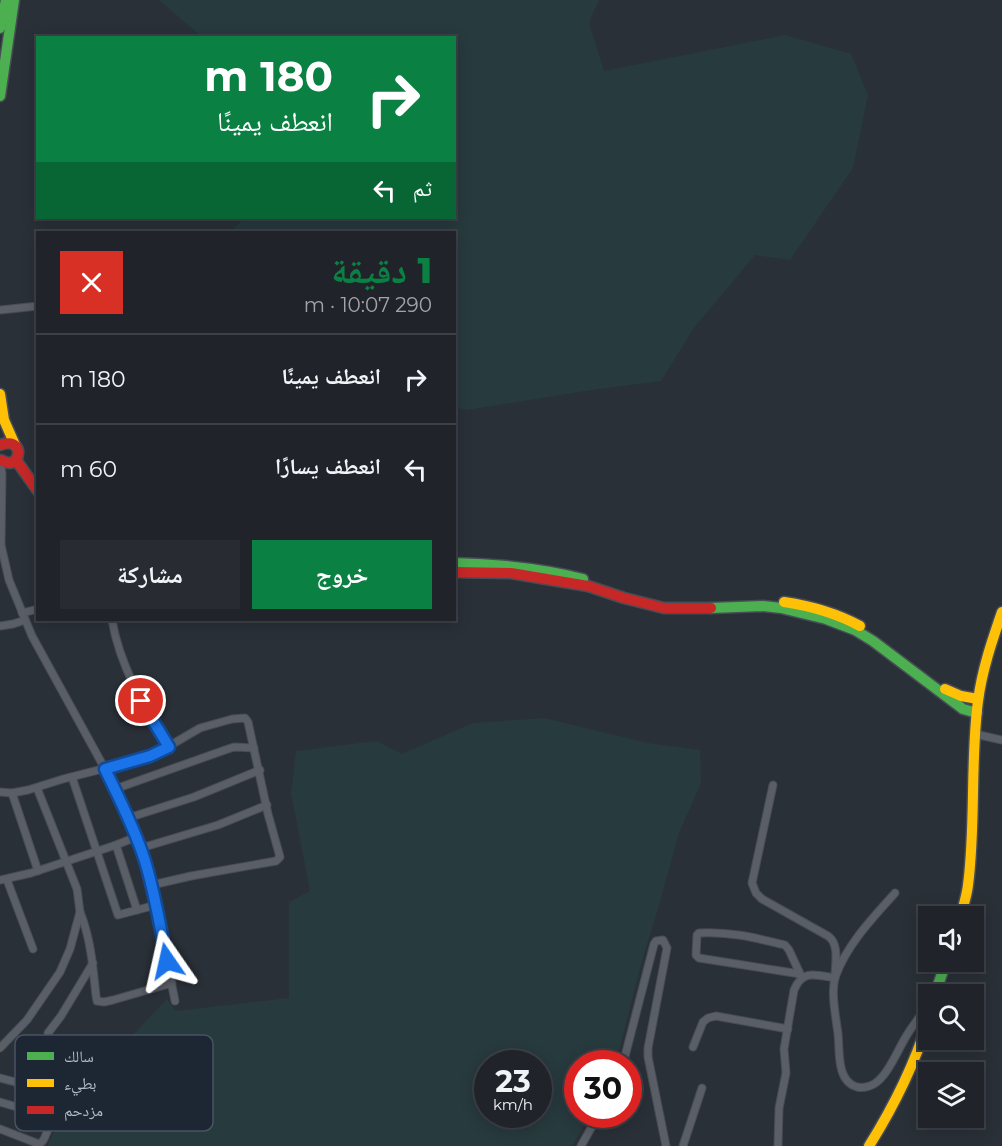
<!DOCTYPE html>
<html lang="ar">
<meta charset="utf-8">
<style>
:root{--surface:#20242a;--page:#282c32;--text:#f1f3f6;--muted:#a2a4a8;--line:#3d4147;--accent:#0b8043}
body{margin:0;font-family:Montserrat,"Noto Naskh Arabic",sans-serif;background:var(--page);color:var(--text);direction:rtl;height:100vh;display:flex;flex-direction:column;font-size:22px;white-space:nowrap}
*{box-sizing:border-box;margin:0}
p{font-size:20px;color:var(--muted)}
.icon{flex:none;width:33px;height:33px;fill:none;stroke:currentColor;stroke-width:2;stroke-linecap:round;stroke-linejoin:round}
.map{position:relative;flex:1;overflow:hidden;direction:ltr}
.drawer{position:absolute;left:36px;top:231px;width:420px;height:390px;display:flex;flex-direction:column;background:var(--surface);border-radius:0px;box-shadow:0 3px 15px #0003,0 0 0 2px var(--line);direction:rtl}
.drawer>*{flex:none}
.hud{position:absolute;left:36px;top:36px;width:420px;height:183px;border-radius:0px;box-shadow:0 3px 15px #0003,0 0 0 2px var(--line);direction:rtl;background:#0b8043;color:#fff;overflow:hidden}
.fabs{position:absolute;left:918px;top:906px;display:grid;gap:12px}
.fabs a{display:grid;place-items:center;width:66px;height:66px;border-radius:0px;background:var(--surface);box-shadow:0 3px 15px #0003,0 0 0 2px var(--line);font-size:30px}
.speed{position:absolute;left:474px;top:1050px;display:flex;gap:12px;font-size:30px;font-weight:700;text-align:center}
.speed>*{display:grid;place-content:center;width:78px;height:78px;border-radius:50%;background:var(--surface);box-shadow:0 3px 15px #0003,0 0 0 2px var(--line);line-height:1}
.speed small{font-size:15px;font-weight:400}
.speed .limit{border:9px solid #d22;background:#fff;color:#111}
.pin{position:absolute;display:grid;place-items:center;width:51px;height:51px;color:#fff;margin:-26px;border:3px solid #fff;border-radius:50%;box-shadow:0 2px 6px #0007}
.me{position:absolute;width:66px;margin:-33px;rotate:349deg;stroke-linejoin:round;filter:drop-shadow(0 0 4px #0008)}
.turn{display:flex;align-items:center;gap:21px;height:126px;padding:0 24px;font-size:27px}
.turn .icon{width:78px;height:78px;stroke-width:2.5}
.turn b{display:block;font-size:42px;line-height:51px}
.then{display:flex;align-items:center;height:57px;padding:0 24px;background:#0003;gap:12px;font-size:22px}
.round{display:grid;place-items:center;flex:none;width:63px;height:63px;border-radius:0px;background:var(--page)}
.overview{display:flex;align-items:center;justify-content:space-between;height:102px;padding:0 24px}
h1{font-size:36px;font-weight:800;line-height:45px;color:var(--accent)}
.button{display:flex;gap:12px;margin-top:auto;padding:12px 24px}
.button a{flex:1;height:69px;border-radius:0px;background:var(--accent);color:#fff;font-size:24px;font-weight:800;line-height:69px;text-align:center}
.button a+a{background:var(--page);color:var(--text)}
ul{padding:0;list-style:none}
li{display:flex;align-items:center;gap:18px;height:90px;padding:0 24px;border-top:2px solid var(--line)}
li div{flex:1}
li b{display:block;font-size:22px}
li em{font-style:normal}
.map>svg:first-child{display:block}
.green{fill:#273a3e;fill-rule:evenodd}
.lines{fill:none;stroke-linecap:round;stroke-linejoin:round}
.street-casing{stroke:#484c55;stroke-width:9}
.fast-casing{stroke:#484c55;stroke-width:13}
.slow-casing{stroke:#484c55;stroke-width:13}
.jam-casing{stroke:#484c55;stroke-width:13}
.street{stroke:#5a5e66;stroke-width:7}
.fast{stroke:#4caf50;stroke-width:10}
.slow{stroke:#ffc107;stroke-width:10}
.jam{stroke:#c62828;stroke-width:10}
.route-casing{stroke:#114b97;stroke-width:15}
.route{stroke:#1a73e8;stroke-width:10}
.key{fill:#1d2633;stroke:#4a5360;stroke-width:1.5}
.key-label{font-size:16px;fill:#b4bcc9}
</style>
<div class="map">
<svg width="1002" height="1146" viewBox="0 0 1002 1146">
<rect width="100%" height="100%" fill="#2a3038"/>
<!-- green -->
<g class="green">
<polygon points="159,0 599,0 589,23 604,71 785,35 851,54 868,95 853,168 790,260 755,255 694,328 661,381 592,390 467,410 455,407 454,232 231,232 244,218 454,218 454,38 202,37"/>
<path d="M544 718 648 743 700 750 701 783 679 833 658 909 641 964 616 1063 578 1064V1114L590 1115 572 1146H47L69 1102 167 999 176 1011 289 998V902L310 891 291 793 296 751 376 741 402 754 473 723ZM488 1064H538V1114H488Z"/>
</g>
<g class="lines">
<defs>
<g id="street">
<polyline points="0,310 38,306"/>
<polyline points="0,462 2,473 1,545 9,580 32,636 105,769 141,848 154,895 175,1001"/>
<polyline points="22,613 38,609"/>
<path d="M112 620C120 667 144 706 169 747"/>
<polyline points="0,626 13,624 25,620"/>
<polyline points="975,734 1002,740"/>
<polyline points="72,777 118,915 156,905"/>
<path d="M773 785 752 883 756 893 762 899 828 936C840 944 835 965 835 978 816 975 803 969 794 990L784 1049 786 1073 779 1108 778 1146"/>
<polyline points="115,789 225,750 234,747 254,748"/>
<polyline points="0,792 12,793 28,790 63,779 138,760 159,752 200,728 232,719 245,718 248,722 268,814 280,857 276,861 191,876 152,885"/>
<polyline points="12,793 38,871"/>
<polyline points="128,818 194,797 260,770"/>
<polyline points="116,845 137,910"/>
<polyline points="141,848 218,825 267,805"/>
<polyline points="0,880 31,873 116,845 136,837"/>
<polyline points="7,880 33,949"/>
<path d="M895 893C873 918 848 943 836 975 830 991 836 1017 838 1034 840 1051 836 1081 857 1087 862 1088 869 1087 874 1084 888 1076 898 1049 907 1035 913 1025 921 1015 928 1005"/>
<path d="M80 912C91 939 93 968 96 996L97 1001 104 1002 113 1000 172 983"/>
<path d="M800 974 699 958 696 955 697 935 699 933C729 931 756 938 785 945L789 950 802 978"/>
<polyline points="48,1033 61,1016 93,963"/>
<polyline points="693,1047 703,1022 708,1018 716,1016 788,1029"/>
<polyline points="0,1048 27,1020 60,972 70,949 80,912 77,889 37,788"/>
<polyline points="623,1064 654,944 656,941 663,940 667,948 648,1048 648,1057 666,1146"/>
<path d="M0 1078 50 1091 58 1095C58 1096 59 1098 59 1100 58 1102 46 1136 44 1139 42 1143 40 1143 37 1146"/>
<polyline points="0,1102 52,1117"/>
<polyline points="0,1129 39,1144"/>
<polyline points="581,1146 599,1114"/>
<polyline points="683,1146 702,1088"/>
</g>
<g id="fast">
<polyline points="0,28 6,0"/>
<polyline points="0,96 14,0"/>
<path d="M454 563C498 564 540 568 583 579"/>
<polyline points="711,608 763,606 781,608 826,619 855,630 873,641 963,709 977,713"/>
<polyline points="935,994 946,962"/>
</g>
<g id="slow">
<polyline points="0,394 4,420 15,445"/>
<path d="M784 602C811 606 836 613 860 626"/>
<polyline points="945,689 961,696 978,699"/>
<path d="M961 916C963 906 967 895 968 885 976 824 970 762 978 701 982 670 992 641 1002 612"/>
<path d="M869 1146C894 1106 914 1066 928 1021"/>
</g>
<g id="jam">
<path d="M0 445C23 436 22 463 9 463 7 463 3 461 0 460"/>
<polyline points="16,460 38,491"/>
<polyline points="454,572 511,573 588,586 624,598 664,608 711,608"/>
</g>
</defs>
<!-- street casing -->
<use href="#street" class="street-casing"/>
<!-- fast casing -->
<use href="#fast" class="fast-casing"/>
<!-- slow casing -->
<use href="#slow" class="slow-casing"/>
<!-- jam casing -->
<use href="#jam" class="jam-casing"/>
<!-- street -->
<use href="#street" class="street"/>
<!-- fast -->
<use href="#fast" class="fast"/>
<!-- slow -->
<use href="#slow" class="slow"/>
<!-- jam -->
<use href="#jam" class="jam"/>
</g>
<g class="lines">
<defs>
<path id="route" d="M141 701 169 747 150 756 105 769C119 798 134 827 144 858 155 892 160 927 167 961"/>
</defs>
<!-- route casing -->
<use href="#route" class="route-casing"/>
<!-- route -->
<use href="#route" class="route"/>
</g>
<!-- legend -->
<rect x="15" y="1035" width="198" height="96" rx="9" class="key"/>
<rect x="27" y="1052" width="27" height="8" fill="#4caf50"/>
<rect x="27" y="1079" width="27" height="8" fill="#ffc107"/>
<rect x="27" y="1106" width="27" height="8" fill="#c62828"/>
<g class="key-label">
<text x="64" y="1062">سالك</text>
<text x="64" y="1089">بطيء</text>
<text x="64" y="1116">مزدحم</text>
</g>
</svg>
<div class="fabs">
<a><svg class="icon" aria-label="sound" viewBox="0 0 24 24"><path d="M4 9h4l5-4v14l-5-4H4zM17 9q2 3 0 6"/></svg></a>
<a><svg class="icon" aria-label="search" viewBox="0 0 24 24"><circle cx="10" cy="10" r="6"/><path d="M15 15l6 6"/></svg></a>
<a><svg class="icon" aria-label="layers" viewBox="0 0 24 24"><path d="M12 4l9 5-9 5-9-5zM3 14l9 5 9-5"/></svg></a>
</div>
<div class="speed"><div>23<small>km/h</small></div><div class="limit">30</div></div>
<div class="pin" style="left:141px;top:701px;background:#d93025"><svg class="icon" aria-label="arrive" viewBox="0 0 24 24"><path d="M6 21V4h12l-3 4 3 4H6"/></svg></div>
<svg class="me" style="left:167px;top:961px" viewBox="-20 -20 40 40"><path d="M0-17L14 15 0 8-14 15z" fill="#1a73e8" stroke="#fff" stroke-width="4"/></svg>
<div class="hud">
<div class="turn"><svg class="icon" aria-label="right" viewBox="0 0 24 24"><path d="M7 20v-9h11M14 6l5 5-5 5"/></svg><div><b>180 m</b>انعطف يمينًا</div></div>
<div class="then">ثم<svg class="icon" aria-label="left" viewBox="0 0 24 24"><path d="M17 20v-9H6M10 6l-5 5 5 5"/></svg></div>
</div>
<section class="drawer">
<div class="overview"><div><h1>1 دقيقة</h1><p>290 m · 10:07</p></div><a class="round" style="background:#d93025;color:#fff"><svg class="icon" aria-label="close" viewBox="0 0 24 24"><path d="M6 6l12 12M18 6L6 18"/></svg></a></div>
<ul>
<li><svg class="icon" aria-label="right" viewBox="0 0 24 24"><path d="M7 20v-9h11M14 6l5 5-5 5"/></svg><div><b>انعطف يمينًا</b></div><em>180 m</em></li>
<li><svg class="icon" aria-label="left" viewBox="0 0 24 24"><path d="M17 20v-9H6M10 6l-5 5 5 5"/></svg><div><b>انعطف يسارًا</b></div><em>60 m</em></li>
</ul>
<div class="button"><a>خروج</a><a>مشاركة</a></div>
</section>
</div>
